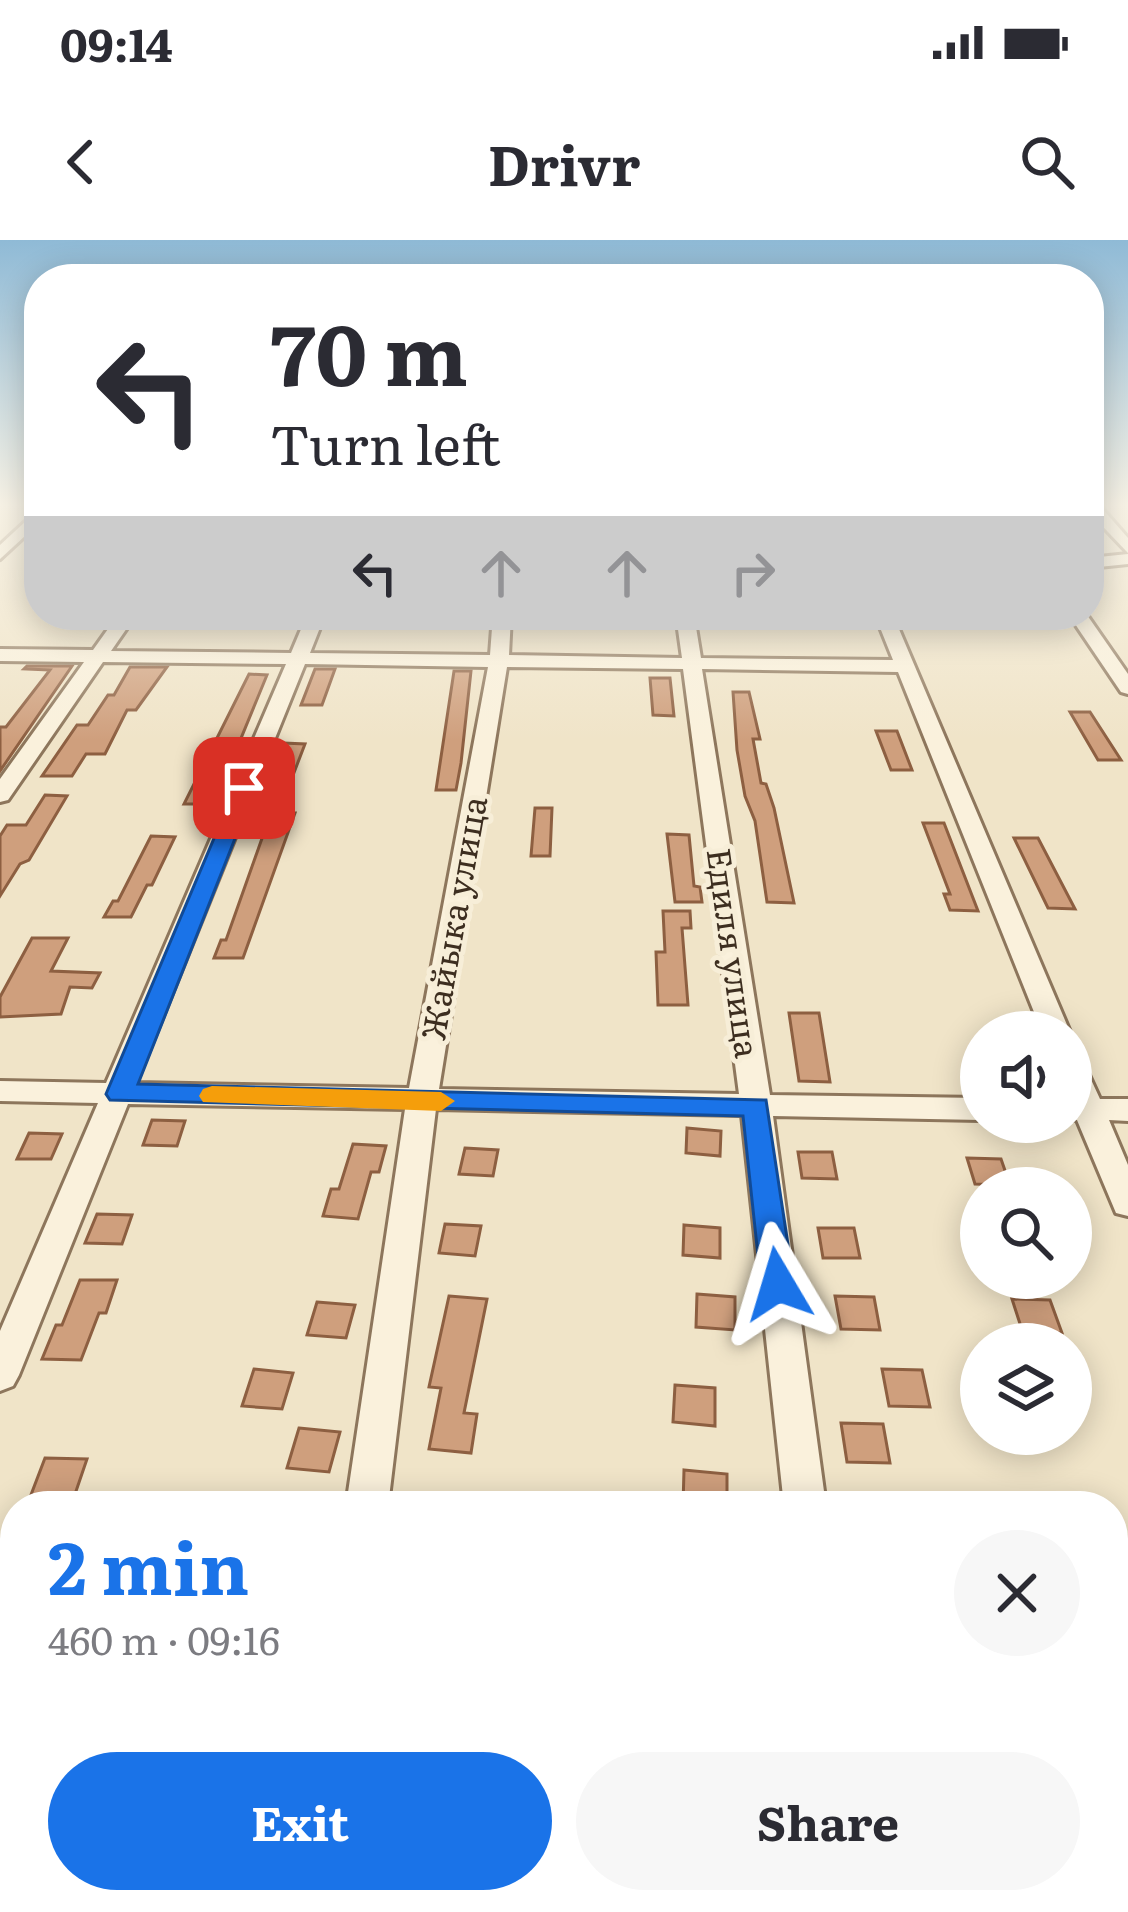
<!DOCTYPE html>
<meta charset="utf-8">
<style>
:root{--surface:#fff;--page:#f7f7f7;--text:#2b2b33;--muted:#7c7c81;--accent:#1a73e8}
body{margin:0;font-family:Literata,serif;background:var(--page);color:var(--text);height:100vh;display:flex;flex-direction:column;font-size:45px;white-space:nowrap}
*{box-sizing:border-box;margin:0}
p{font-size:39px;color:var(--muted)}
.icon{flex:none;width:66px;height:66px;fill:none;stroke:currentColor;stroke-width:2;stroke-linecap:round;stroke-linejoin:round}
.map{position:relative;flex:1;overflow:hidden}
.details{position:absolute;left:0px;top:1251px;width:1128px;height:423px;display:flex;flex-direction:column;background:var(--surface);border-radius:48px 48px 0 0;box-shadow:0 6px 30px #0003}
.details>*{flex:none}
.top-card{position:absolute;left:24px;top:24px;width:1080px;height:366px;border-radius:48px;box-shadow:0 6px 30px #0003;background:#fff;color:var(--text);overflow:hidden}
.fabs{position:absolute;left:960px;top:771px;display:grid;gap:24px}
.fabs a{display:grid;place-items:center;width:132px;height:132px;border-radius:50%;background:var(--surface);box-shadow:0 6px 30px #0003;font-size:60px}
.pin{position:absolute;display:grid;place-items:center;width:102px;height:102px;color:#fff;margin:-51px;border-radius:24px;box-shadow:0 6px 18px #0006}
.me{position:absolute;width:132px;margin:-66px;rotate:353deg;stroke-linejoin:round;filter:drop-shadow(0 0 9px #0008)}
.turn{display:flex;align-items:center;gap:42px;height:252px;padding:0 48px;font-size:54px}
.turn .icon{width:156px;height:156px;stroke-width:2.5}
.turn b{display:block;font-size:84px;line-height:102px}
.lanes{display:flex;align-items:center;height:114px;padding:0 48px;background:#0003;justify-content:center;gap:60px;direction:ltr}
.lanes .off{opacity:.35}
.round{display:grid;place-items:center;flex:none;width:126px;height:126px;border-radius:63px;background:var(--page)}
.head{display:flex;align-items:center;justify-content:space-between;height:204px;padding:0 48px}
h1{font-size:72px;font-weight:700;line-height:90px;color:var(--accent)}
.cta{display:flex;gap:24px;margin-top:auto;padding:24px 48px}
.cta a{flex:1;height:138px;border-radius:72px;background:var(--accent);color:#fff;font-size:48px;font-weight:700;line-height:138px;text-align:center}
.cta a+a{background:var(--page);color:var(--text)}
.status{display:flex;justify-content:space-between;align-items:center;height:84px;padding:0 60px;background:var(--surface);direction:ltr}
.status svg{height:33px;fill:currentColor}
header{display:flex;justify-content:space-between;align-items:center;height:156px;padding:0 48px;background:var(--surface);font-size:54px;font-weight:700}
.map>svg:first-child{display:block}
.building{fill:#cf9f7d;stroke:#8d5f41;stroke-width:3}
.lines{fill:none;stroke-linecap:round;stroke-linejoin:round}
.minor-casing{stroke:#8d765c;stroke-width:6}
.minor{fill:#faf1dc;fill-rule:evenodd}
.route{fill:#1a73e8;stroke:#114b97;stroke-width:3}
.slow{fill:#f59e0b}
.labels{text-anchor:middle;stroke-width:10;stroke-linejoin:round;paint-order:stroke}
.street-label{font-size:33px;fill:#3d2e20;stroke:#f7eed8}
</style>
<div class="status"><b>09:14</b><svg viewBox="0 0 49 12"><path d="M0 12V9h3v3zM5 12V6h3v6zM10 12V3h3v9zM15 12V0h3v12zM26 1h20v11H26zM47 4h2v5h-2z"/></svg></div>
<header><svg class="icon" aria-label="back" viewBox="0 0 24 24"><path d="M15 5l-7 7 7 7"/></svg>Drivr<svg class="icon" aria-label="search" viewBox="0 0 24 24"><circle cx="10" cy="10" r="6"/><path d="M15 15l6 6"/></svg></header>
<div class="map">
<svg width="1128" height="1672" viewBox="0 0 1128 1672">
<rect width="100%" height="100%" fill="#f0e4c8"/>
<!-- building -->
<g class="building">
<polygon points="27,426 72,426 0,531 0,487 6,487 50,430 24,429"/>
<polygon points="130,427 167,427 136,470 127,470 105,514 86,514 72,536 42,536 77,485 88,485 108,455 114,455"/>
<polygon points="315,429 335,429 322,465 301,465"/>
<polygon points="454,431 471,431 461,523 456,550 436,550"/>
<polygon points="249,434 267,435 230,525 208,564 184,564"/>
<polygon points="650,438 670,438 674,476 653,475"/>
<polygon points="733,452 749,452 760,499 753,499 761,543 766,544 774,568 794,663 767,662 755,581 745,556 737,510"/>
<polygon points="1070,472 1090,472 1121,520 1098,520"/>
<polygon points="876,491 897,491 912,530 891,530"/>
<polygon points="283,503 305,504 290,543 269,542"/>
<polygon points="45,555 67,556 29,620 20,624 0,656 0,596 7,585 26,585"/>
<polygon points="535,568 552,568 550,616 531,616"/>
<polygon points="271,573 295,573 243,718 214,718 221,700 226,700"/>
<polygon points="923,583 944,583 978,671 950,670 944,654 950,654"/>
<polygon points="667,594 689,595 694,646 700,647 702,662 675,662"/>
<polygon points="151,596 175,597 152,645 147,645 131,677 104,677 113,661 118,661"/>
<polygon points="1014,598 1038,598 1075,669 1048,668"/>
<polygon points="663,671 690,671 691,688 682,688 688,765 658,765 656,712 665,712"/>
<polygon points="32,698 68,698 51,731 100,733 92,748 70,747 61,774 0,777 0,757"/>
<polygon points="789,773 819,773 830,842 799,841"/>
<polygon points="152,880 185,881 177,906 143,905"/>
<polygon points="687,888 721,891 720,916 686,913"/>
<polygon points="29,893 62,894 51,919 17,919"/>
<polygon points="353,904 386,906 379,932 371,932 358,979 323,976 331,949 339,949"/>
<polygon points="465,908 498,910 493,936 459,934"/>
<polygon points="798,912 832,912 837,939 802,938"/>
<polygon points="967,918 1001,919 1010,945 975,944"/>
<polygon points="97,974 132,975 122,1004 85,1003"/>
<polygon points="445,984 481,986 475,1016 439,1013"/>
<polygon points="684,985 720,988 720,1018 683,1015"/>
<polygon points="818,988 854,988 860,1018 823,1018"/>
<polygon points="80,1040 117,1040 106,1073 99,1073 81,1120 42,1119 56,1085 62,1085"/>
<polygon points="697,1054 735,1057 735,1090 696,1087"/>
<polygon points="449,1056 487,1059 464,1173 477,1174 471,1213 429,1209 441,1148 429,1147"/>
<polygon points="835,1056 874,1057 880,1090 841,1089"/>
<polygon points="1012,1059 1050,1060 1062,1093 1023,1093"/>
<polygon points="317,1062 355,1065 346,1098 307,1095"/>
<polygon points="254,1129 293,1133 282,1169 242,1166"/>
<polygon points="882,1129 922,1130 930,1167 889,1166"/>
<polygon points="675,1145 715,1148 715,1186 673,1182"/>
<polygon points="841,1183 883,1184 890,1223 847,1222"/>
<polygon points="299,1188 340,1192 329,1232 287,1228"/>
<polygon points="45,1218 87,1219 73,1260 29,1260"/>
<polygon points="684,1230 727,1234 727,1266 683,1266"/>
</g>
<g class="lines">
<defs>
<g id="minor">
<polygon points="1089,266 1100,266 1128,298 1128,313 1089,272"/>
<polygon points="39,269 39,283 0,319 0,305"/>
<polygon points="1128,314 1128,324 1089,328 1089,318"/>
<path d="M118 375H136L111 411 291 413 307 375H325L310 413 490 415 493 375H511L509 415 682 418 676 375H694L701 418 893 420 875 375H893L1070 792H1042L898 432 702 429 770 855 981 858V880L773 876 826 1266H784L742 875 436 869 388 1266H346L405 869 128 864 19 1135 13 1146 0 1151V1091L98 863 0 861V841L106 843 286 424 103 422 8 560 0 562V539L84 422 0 421V409L93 410ZM305 424 488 427 409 848 136 843ZM507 427 683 429 739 854 439 849Z"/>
<polygon points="1069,375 1087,375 1128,434 1128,454 1121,452"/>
<polygon points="1071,817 1082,820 1100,859 1128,859 1128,881 1109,880 1128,925 1128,976 1116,973 1077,880 1071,879"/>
<polygon points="288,1659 340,1659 339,1672 287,1672"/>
<polygon points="827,1659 879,1659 881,1672 829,1672"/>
</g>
</defs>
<!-- minor casing -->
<use href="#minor" class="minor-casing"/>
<!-- minor -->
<use href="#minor" class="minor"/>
</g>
<!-- sky -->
<linearGradient id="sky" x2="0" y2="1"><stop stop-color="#8fbad6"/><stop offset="0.53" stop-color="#f8f3e6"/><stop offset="1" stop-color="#f8f3e6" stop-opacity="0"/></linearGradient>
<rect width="1128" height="500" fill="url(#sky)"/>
<!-- route -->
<polygon class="route" points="237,544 255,548 138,844 766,860 794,1044 789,1053 778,1057 766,1053 761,1044 743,876 110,860 106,854"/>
<!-- slow -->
<polygon class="slow" points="212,846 441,852 455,861 441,871 203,862 199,856 203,849"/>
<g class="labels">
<!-- street labels -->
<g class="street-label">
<text transform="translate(454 678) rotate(-80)" y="12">Жайыка улица</text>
<text transform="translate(733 713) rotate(82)" y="12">Едиля улица</text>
</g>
</g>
</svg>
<div class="fabs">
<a><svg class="icon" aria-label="sound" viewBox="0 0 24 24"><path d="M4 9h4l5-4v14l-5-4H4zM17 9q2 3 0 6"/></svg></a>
<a><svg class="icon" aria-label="search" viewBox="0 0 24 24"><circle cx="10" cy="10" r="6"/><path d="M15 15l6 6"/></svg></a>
<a><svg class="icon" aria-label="layers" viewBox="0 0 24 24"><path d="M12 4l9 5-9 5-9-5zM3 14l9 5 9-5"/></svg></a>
</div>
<div class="pin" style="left:244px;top:548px;background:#d93025"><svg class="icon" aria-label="arrive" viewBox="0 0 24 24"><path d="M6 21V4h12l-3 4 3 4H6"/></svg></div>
<svg class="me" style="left:778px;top:1044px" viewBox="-20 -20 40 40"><path d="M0-17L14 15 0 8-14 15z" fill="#1a73e8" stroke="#fff" stroke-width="4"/></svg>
<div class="top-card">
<div class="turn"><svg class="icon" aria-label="left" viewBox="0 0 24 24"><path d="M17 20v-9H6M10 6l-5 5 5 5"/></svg><div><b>70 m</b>Turn left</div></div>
<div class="lanes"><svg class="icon" aria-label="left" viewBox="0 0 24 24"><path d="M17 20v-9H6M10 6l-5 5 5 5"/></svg><svg class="icon off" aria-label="ahead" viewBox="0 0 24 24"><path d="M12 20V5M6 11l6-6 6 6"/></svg><svg class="icon off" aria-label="ahead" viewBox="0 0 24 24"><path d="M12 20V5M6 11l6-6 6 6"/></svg><svg class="icon off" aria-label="right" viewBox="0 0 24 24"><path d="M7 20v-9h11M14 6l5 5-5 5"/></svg></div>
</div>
<section class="details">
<div class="head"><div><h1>2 min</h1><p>460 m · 09:16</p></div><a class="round"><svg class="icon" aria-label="close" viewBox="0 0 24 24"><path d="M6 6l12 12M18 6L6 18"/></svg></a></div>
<div class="cta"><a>Exit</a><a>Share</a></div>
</section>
</div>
